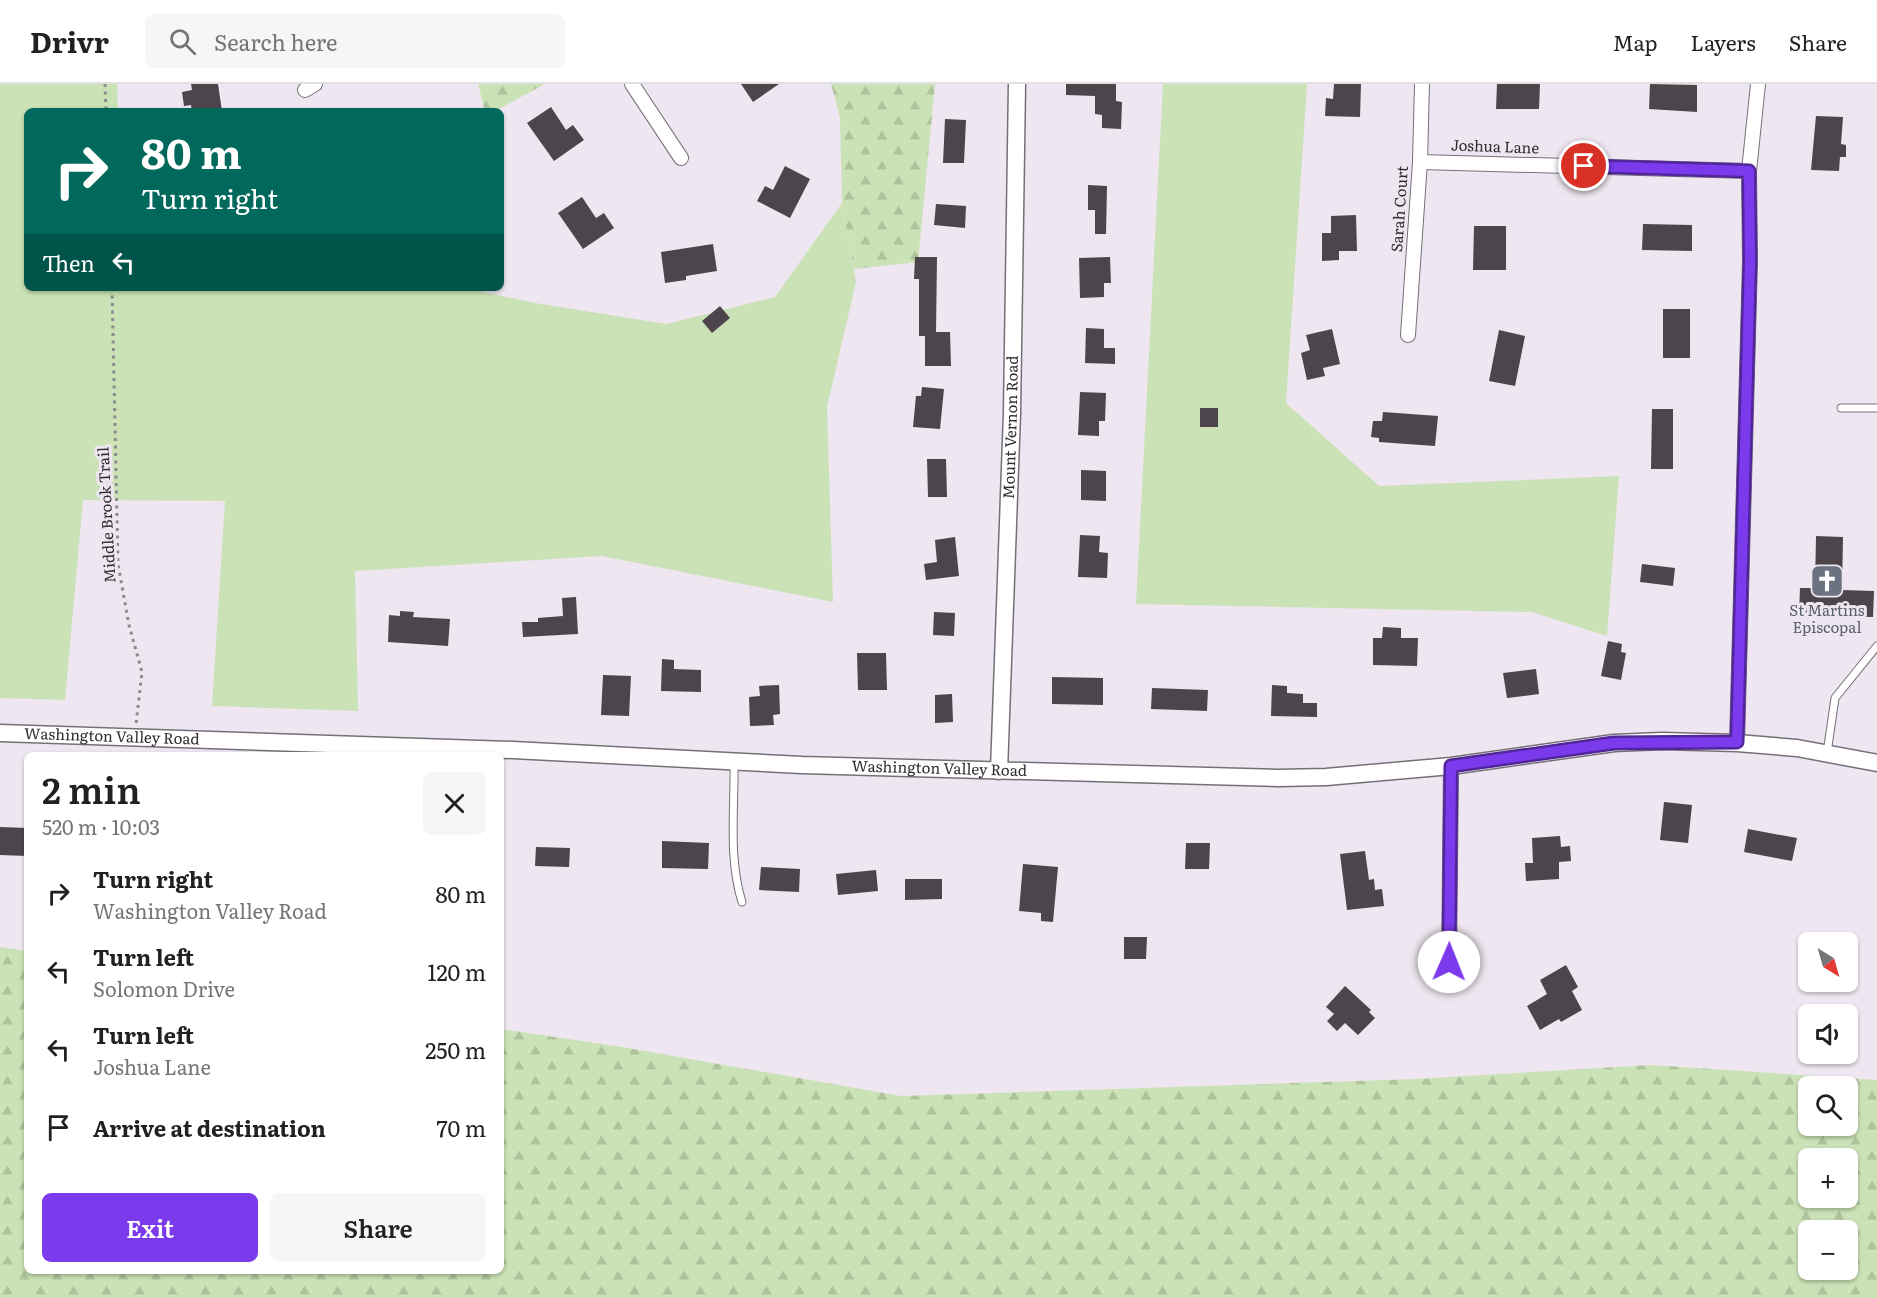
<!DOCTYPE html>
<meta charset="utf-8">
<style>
:root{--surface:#fff;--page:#f6f6f6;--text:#202124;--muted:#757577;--line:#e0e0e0;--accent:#7c3aed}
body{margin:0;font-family:Literata,serif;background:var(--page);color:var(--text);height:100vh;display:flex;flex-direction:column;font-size:22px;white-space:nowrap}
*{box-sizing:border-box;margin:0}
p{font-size:20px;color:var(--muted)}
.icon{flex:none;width:33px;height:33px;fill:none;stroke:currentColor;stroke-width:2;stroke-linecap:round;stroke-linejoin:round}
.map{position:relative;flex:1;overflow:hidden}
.side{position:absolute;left:24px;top:668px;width:480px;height:522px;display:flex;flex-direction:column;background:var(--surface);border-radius:9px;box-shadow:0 2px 4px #0004}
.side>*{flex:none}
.hud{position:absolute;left:24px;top:24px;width:480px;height:183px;border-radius:9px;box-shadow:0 2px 4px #0004;background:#00695c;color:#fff;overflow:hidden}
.needle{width:39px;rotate:143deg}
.buttons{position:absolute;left:1798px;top:848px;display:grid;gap:12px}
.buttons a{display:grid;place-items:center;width:60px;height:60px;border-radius:9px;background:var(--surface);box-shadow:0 2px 4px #0004;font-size:30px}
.pin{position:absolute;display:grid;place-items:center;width:51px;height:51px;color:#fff;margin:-26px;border:3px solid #fff;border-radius:50%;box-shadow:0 2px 6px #0007}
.me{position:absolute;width:66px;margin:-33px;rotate:1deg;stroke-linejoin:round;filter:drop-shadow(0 0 4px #0008)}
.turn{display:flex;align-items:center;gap:21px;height:126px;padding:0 18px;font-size:27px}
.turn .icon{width:78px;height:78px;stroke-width:2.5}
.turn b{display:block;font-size:42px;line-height:51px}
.then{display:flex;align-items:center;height:57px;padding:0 18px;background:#0003;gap:12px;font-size:22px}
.round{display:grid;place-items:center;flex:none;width:63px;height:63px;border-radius:9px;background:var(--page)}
.headline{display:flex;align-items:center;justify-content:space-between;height:102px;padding:0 18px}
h1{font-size:36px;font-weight:600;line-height:45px}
.action{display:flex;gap:12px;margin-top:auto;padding:12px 18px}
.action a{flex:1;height:69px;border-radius:9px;background:var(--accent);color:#fff;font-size:24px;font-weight:600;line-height:69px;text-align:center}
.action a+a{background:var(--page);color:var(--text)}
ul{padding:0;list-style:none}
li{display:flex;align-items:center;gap:18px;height:78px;padding:0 18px}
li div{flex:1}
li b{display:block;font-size:22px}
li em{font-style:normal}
header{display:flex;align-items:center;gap:36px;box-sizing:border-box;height:84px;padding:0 30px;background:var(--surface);border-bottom:2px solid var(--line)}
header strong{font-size:28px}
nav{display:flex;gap:33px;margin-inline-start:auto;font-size:21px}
.search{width:420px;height:54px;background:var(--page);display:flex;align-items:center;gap:15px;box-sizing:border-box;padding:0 21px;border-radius:9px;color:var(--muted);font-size:22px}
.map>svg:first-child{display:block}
.grass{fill:#cae2b5}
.forest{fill:url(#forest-firs);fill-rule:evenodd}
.building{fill:#4d454c}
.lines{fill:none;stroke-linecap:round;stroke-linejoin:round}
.service-casing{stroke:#776f78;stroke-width:9}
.minor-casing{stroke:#776f78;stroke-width:16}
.tertiary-casing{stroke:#776f78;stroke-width:19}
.path{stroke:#8e898f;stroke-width:3;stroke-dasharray:3 4.5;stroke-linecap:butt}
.service{stroke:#fff;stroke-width:7}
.minor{stroke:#fff;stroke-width:14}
.tertiary{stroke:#fff;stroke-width:16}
.route-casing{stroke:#51269a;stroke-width:15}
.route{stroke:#7c3aed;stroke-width:10}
.labels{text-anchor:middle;stroke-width:6;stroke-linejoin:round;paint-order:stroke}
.street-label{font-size:15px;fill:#302d30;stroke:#eee6f0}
.worship-label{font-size:15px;fill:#5b616d;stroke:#eee6f0}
</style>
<header>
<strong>Drivr</strong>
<div class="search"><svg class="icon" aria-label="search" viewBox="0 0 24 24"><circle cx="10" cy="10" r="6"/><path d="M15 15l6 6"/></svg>Search here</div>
<nav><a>Map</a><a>Layers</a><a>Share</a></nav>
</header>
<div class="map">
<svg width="1877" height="1214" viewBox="0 0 1877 1214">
<defs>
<pattern id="forest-firs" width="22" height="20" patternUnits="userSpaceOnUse" patternTransform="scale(1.5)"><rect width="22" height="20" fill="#cae2b5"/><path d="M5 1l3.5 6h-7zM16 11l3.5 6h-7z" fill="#aec29c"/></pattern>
</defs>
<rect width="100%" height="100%" fill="#eee6f0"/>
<!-- grass -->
<g class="grass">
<polygon points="0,0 117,0 118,27 27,27 27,204 465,204 535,219 666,240 775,213 842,119 856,198 827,323 833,518 602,472 355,487 358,627 212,622 225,417 83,416 65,616 0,614"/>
<polygon points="1163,0 1307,0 1286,319 1379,402 1619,392 1607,552 1532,528 1136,520"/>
</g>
<!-- forest -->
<g class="forest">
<polygon points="478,0 545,0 495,27 485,27"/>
<polygon points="831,0 935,0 918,178 854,185 842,119 840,34"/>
<path d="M0 863 27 867V1186H501V945L622 963 901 1012 1417 995 1651 981 1877 996V1214H0ZM1809 1002H1848V1041H1809ZM1809 1074H1848V1113H1809ZM1809 1146H1848V1185H1809Z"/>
</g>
<!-- building -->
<g class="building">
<polygon points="191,0 218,0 222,27 192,27 191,21 184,22 182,8 192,6"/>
<polygon points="741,0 779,0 753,18"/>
<polygon points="1066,0 1116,0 1116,17 1122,18 1121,45 1102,44 1102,31 1095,30 1095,12 1066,11"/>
<polygon points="1334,0 1361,0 1360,33 1325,32 1326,14 1333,15"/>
<polygon points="1497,0 1540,0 1539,25 1496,25"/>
<polygon points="1650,0 1697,1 1697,28 1649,25"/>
<polygon points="551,23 566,46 573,41 584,56 554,77 527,39"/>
<polygon points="1816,32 1843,33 1841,60 1846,61 1846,73 1840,73 1839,87 1811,86"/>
<polygon points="945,35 966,36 964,79 943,79"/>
<polygon points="785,82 810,95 790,134 757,117 765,102 773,106"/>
<polygon points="1088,101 1107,102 1106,150 1095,150 1095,126 1088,126"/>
<polygon points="582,113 596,134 604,129 614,144 583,165 558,129"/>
<polygon points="936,120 966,122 965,144 934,141"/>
<polygon points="1356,131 1357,167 1339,167 1339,176 1322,177 1322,149 1331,149 1331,132"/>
<polygon points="1643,140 1692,141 1692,167 1642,166"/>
<polygon points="1474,142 1506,142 1506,186 1473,186"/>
<polygon points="713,160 717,187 686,192 686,196 665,199 661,168"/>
<polygon points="915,173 937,173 936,248 950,248 951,282 925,282 925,252 919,252 919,195 914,195"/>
<polygon points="1110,173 1111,199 1104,199 1104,213 1080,214 1079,174"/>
<polygon points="720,222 730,234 712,249 702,237"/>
<rect x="1663" y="225" width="27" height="49"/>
<polygon points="1086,244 1104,245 1104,264 1115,264 1115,280 1085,279"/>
<polygon points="1332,245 1340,280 1323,284 1325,292 1307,296 1301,269 1310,266 1306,251"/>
<polygon points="1499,246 1525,252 1515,302 1489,297"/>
<polygon points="922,303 944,305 940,345 913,343 916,312 921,312"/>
<polygon points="1080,308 1106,309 1105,337 1099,337 1099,352 1078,351"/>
<rect x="1200" y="324" width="18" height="19"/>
<polygon points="1652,325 1673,325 1673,385 1651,385"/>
<polygon points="1383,328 1438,332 1435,362 1379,358 1379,354 1371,353 1373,337 1382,337"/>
<polygon points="927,375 946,375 947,413 928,413"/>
<polygon points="1081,386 1106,387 1106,417 1081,416"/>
<polygon points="1080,451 1100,452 1099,468 1108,469 1107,494 1078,493"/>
<polygon points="1816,452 1843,453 1842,506 1874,507 1873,533 1799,531 1800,504 1815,504"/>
<polygon points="955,453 959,492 926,496 924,480 937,478 935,456"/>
<polygon points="1642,480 1675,484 1673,502 1640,498"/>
<polygon points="576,513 578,550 523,553 522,538 538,538 538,534 563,532 562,514"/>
<polygon points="400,527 414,528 413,533 450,535 448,562 388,558 389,531 400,532"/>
<polygon points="934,528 955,529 954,552 933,551"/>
<polygon points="1383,543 1401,544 1401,554 1418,554 1417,582 1373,581 1373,554 1382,554"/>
<polygon points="1608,557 1622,560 1621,568 1626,569 1621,596 1601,592"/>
<polygon points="857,569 886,569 887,606 858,606"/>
<polygon points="662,575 674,576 674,585 701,586 701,608 661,607"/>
<polygon points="1536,585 1539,610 1507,614 1503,589"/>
<polygon points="603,591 631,592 629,632 601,631"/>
<polygon points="1052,593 1103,594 1103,621 1052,620"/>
<polygon points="779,601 780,630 773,631 774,641 750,642 749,613 760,612 759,602"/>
<polygon points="1272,601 1287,602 1287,609 1303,610 1303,619 1317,619 1317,633 1271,632"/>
<polygon points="1152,604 1208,606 1207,627 1151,625"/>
<polygon points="952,610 953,638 935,639 935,611"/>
<polygon points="1664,718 1692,721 1688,759 1660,756"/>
<polygon points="0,743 27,744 27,772 0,771"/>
<polygon points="1748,745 1797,754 1792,777 1744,768"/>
<polygon points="1560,752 1561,763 1570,762 1571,777 1559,778 1559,795 1526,797 1525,779 1533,779 1532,754"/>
<polygon points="662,757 709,759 708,785 662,784"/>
<polygon points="1186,759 1210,759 1209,785 1185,785"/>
<polygon points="536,763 570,764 569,783 535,782"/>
<polygon points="1365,767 1369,796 1374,795 1375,806 1382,805 1384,822 1347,826 1340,770"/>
<polygon points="1023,780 1058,783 1053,838 1041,837 1041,829 1019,827"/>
<polygon points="761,783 800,785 799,808 759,806"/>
<polygon points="876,786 878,807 838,811 836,790"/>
<polygon points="905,795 942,795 942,815 905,816"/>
<polygon points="1124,853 1147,853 1146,875 1124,875"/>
<polygon points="1566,881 1578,903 1572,907 1582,926 1561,938 1559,935 1540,946 1527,922 1547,910 1540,896"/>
<polygon points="1345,902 1371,926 1369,928 1375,934 1358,951 1345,939 1337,947 1327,937 1334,930 1326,923"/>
</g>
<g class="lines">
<defs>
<g id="service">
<polyline points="1841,324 1877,324"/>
<polyline points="1827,669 1835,614 1877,562"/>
<path d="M734 678C735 723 728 774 742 818"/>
</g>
<g id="minor">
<polyline points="632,0 681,74"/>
<polyline points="305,6 315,0"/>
<polyline points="1420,78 1749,87"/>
<polyline points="1408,251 1420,78 1422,0"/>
<polyline points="1737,659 1750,177 1749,87 1758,0"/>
<polyline points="1449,878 1451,682"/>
</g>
<g id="tertiary">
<path id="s1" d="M0 649 513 666 802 681 1279 694 1326 693 1451 682 1614 659 1662 657 1737 659 1797 664 1877 679"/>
<path id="s2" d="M999 687 1012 329 1017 0"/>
</g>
</defs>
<!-- service casing -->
<use href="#service" class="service-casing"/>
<!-- minor casing -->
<use href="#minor" class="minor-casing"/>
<!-- tertiary casing -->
<use href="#tertiary" class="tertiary-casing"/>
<!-- path -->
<g class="path">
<polyline points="105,0 106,27"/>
<polyline points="112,204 118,480 129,541 142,588 136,640"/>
</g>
<!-- service -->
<use href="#service" class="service"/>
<!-- minor -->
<use href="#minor" class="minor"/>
<!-- tertiary -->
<use href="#tertiary" class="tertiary"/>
</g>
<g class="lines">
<defs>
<polyline id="route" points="1449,878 1451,682 1614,659 1737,658 1750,177 1749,87 1584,82"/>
</defs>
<!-- route casing -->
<use href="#route" class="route-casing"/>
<!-- route -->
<use href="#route" class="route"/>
</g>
<!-- icons -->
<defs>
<symbol id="church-square" viewBox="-11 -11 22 22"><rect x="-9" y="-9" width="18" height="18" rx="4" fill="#6b7280" stroke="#eee6f0"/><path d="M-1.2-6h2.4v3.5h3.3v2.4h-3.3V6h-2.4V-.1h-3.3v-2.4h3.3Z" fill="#fff"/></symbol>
</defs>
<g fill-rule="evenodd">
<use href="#church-square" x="1808" y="478" width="38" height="38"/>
</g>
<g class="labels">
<!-- street labels -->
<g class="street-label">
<text transform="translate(1495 63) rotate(2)" y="5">Joshua Lane</text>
<text transform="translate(1400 125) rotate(-86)" y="5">Sarah Court</text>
<text dy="5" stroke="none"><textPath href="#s2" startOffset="344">Mount Vernon Road</textPath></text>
<text transform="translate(107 431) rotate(-93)" y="5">Middle Brook Trail</text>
<text dy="5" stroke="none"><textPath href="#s1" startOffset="112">Washington Valley Road</textPath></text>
<text dy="5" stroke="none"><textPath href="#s1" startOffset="940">Washington Valley Road</textPath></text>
</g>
<!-- worship labels -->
<g class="worship-label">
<text x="1827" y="532">St Martins<tspan x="1827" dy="17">Episcopal</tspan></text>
</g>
</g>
</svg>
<div class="buttons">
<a><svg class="needle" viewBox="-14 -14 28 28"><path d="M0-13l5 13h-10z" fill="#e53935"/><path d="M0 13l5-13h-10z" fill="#757577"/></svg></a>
<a><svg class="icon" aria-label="sound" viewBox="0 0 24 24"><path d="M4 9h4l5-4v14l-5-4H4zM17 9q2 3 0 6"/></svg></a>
<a><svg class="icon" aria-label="search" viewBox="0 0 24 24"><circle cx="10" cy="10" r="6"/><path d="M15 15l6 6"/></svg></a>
<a>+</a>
<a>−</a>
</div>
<div class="pin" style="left:1584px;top:82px;background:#d93025"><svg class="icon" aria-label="arrive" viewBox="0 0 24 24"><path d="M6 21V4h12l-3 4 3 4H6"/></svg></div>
<svg class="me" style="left:1449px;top:878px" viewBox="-20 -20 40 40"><circle r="19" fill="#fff"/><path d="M0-13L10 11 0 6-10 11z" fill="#7c3aed"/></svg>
<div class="hud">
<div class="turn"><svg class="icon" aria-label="right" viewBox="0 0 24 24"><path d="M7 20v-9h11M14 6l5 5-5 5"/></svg><div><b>80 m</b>Turn right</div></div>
<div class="then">Then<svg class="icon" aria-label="left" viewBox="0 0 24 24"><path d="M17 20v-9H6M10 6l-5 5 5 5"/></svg></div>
</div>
<section class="side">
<div class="headline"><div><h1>2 min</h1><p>520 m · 10:03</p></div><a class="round"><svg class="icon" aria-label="close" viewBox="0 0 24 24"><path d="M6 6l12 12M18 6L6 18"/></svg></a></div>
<ul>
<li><svg class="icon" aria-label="right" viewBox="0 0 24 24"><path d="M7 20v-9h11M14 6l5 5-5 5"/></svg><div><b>Turn right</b><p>Washington Valley Road</p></div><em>80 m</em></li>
<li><svg class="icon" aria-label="left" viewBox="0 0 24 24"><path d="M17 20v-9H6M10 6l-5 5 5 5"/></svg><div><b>Turn left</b><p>Solomon Drive</p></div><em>120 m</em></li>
<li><svg class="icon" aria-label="left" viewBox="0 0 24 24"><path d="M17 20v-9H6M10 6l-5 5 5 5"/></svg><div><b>Turn left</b><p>Joshua Lane</p></div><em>250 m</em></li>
<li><svg class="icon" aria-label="arrive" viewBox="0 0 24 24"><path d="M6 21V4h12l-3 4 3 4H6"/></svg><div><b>Arrive at destination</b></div><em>70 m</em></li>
</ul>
<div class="action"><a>Exit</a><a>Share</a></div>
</section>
</div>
